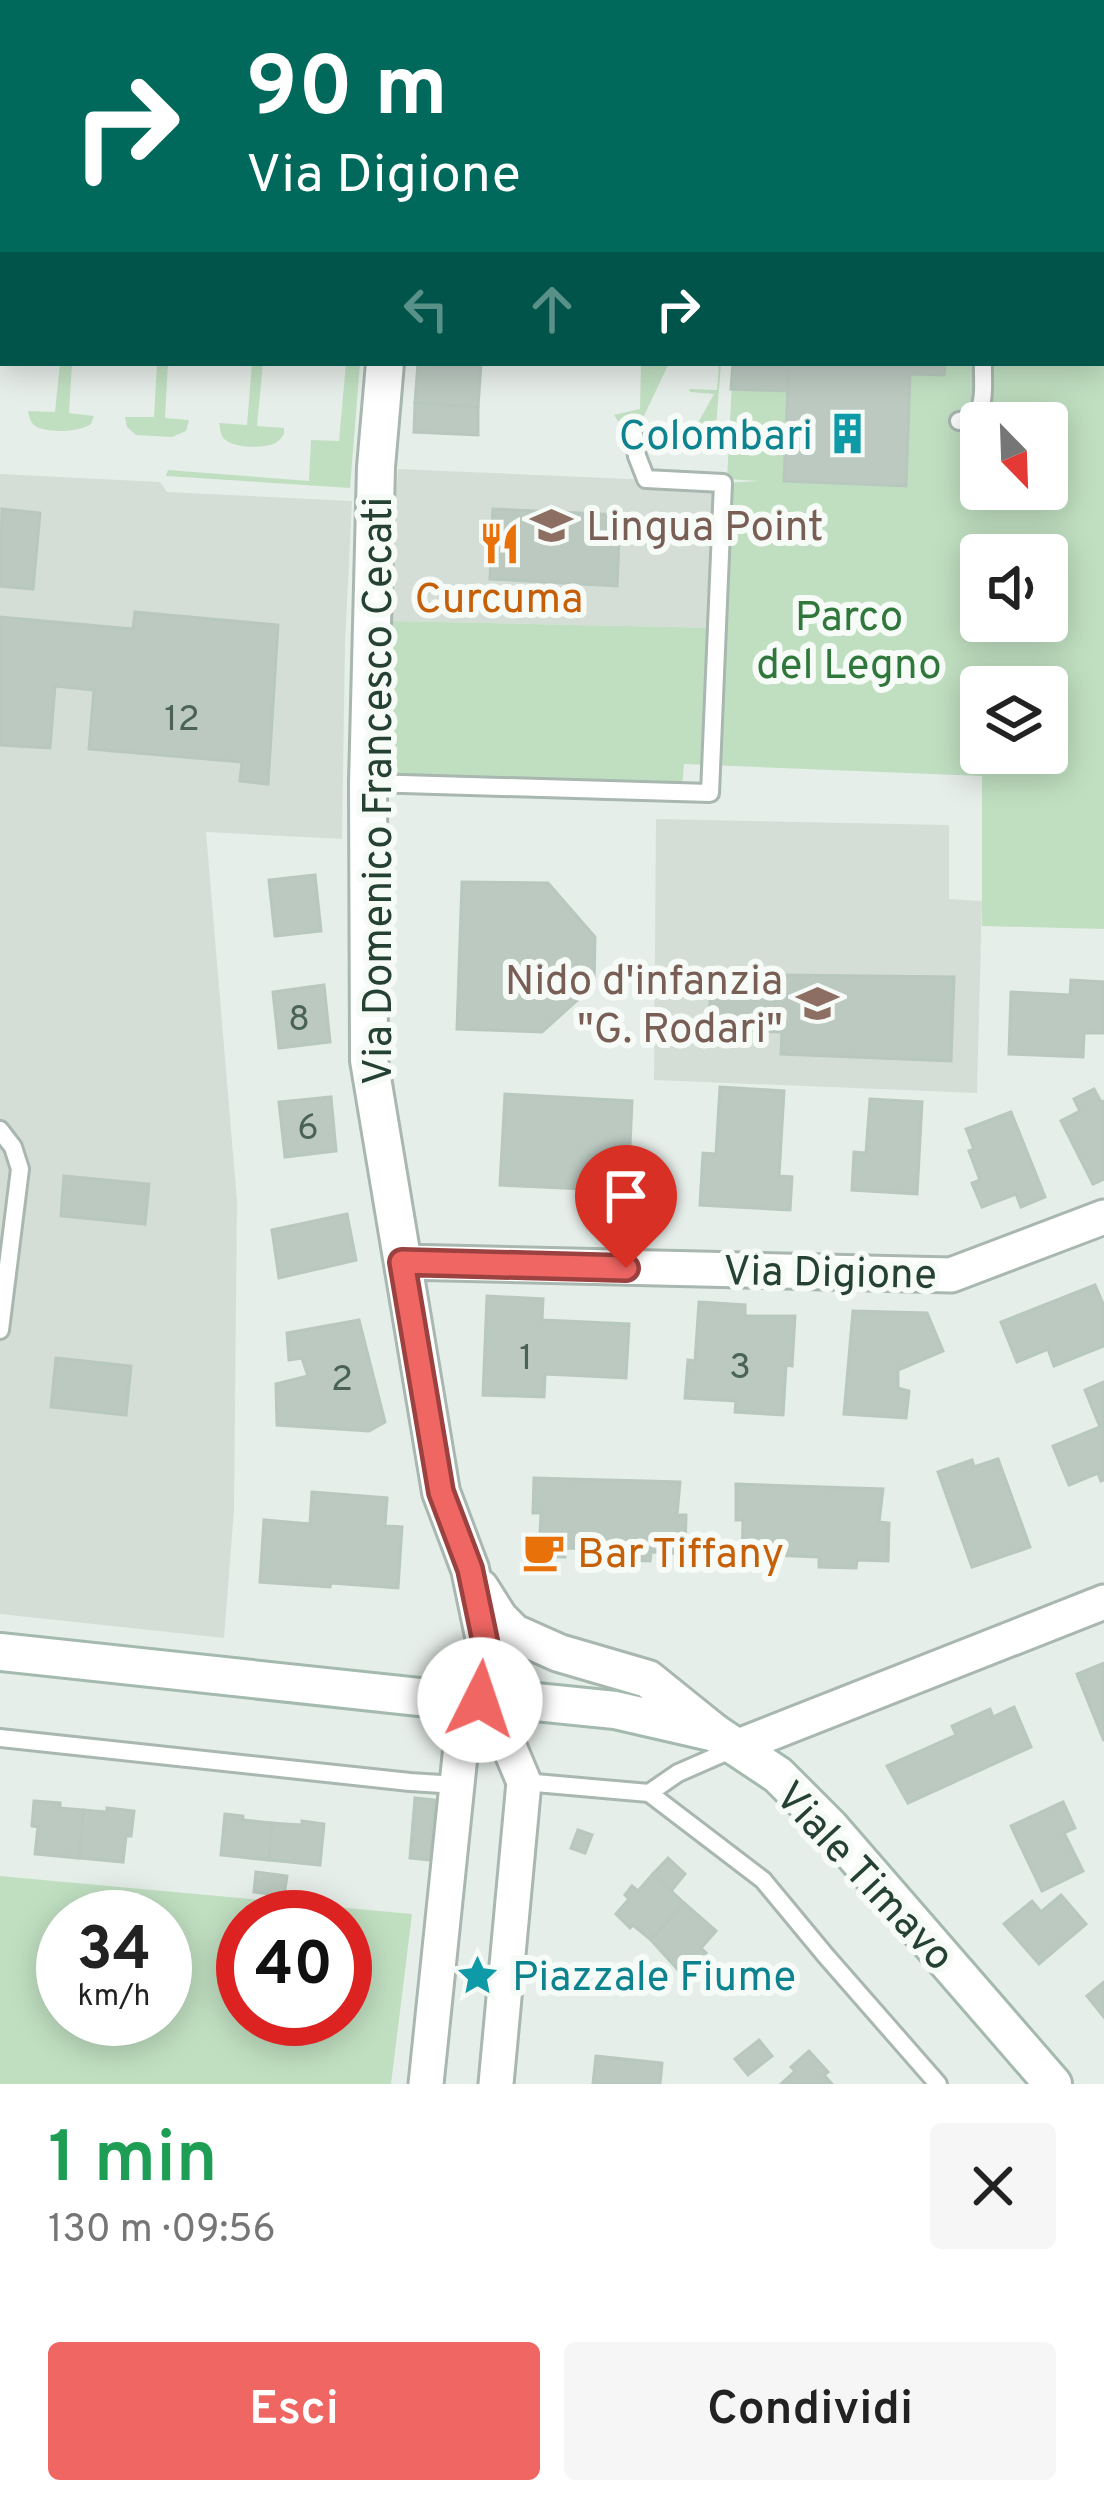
<!DOCTYPE html>
<html lang="it">
<meta charset="utf-8">
<style>
:root{--surface:#fff;--page:#f6f6f6;--text:#222;--muted:#767676;--accent:#ef6663}
body{margin:0;font-family:Overpass,sans-serif;background:var(--page);color:var(--text);height:100vh;display:flex;flex-direction:column;font-size:45px;white-space:nowrap}
*{box-sizing:border-box;margin:0}
p{font-size:39px;color:var(--muted)}
.icon{flex:none;width:66px;height:66px;fill:none;stroke:currentColor;stroke-width:2;stroke-linecap:round;stroke-linejoin:round}
.map{position:relative;height:2084px;overflow:hidden}
.details{display:flex;flex-direction:column;background:var(--surface);flex:1}
.details>*{flex:none}
.banner{position:absolute;left:0px;top:0px;width:1104px;height:366px;box-shadow:0 6px 30px #0003;background:#00695c;color:#fff;overflow:hidden}
.needle{width:78px;rotate:157deg}
.controls{position:absolute;left:960px;top:402px;display:grid;gap:24px}
.controls a{display:grid;place-items:center;width:108px;height:108px;border-radius:12px;background:var(--surface);box-shadow:0 6px 30px #0003;font-size:60px}
.speed{position:absolute;left:36px;top:1890px;display:flex;gap:24px;font-size:60px;font-weight:700;text-align:center}
.speed>*{display:grid;place-content:center;width:156px;height:156px;border-radius:50%;background:var(--surface);box-shadow:0 6px 30px #0003;line-height:1}
.speed small{font-size:30px;font-weight:400}
.speed .limit{border:18px solid #d22;background:#fff;color:#111}
.pin{position:absolute;display:grid;place-items:center;width:102px;height:102px;color:#fff;margin:-123px -51px;border-radius:50% 50% 50% 0;rotate:-45deg;box-shadow:0 0 12px #0007}
.pin .icon{rotate:45deg}
.me{position:absolute;width:132px;margin:-66px;rotate:4deg;stroke-linejoin:round;filter:drop-shadow(0 0 9px #0008)}
.turn{display:flex;align-items:center;gap:42px;height:252px;padding:0 48px;font-size:54px}
.turn .icon{width:156px;height:156px;stroke-width:2.5}
.turn b{display:block;font-size:84px;line-height:102px}
.lanes{display:flex;align-items:center;height:114px;padding:0 48px;background:#0003;justify-content:center;gap:60px;direction:ltr}
.lanes .off{opacity:.35}
.round{display:grid;place-items:center;flex:none;width:126px;height:126px;border-radius:12px;background:var(--page)}
.headline{display:flex;align-items:center;justify-content:space-between;height:204px;padding:0 48px}
h1{font-size:72px;font-weight:600;line-height:90px;color:#1e9e55}
.cta{display:flex;gap:24px;margin-top:auto;padding:24px 48px}
.cta a{flex:1;height:138px;border-radius:12px;background:var(--accent);color:#fff;font-size:48px;font-weight:600;line-height:138px;text-align:center}
.cta a+a{background:var(--page);color:var(--text)}
.map>svg:first-child{display:block}
.built{fill:#d4ded7}
.green{fill:#c0dfc1;fill-rule:evenodd}
.building{fill:#bbc9c1;stroke:#b8c8be;stroke-width:3}
.lines{fill:none;stroke-linecap:round;stroke-linejoin:round}
.service-casing{stroke:#a8b7af;stroke-width:22}
.minor-casing{stroke:#a8b7af;stroke-width:39}
.tertiary-casing{stroke:#a8b7af;stroke-width:42}
.secondary-casing{stroke:#a4baae;stroke-width:42}
.service{stroke:#fff;stroke-width:16}
.minor{stroke:#fff;stroke-width:33}
.tertiary{stroke:#fff;stroke-width:36}
.secondary{stroke:#fff;stroke-width:36}
.route-casing{stroke:#9b4240;stroke-width:30}
.route{stroke:#ef6663;stroke-width:21}
.labels{text-anchor:middle;stroke-width:12;stroke-linejoin:round;paint-order:stroke}
.number-label{font-size:36px;fill:#4a6356}
.culture-label{font-size:42px;fill:#0d838f;stroke:#f7fbf8;text-anchor:end}
.education-label{font-size:42px;fill:#785e54;stroke:#f7fbf8;text-anchor:start}
.food-label{font-size:42px;fill:#c56008;stroke:#f7fbf8}
.park-label{font-size:42px;fill:#2f773b;stroke:#f7fbf8}
.street-label{font-size:42px;fill:#254133;stroke:#f7fbf8}
</style>
<div class="map">
<svg width="1104" height="2084" viewBox="0 0 1104 2084">
<rect width="100%" height="100%" fill="#e6eee9"/>
<!-- built -->
<g class="built">
<polygon points="398,469 723,483 717,628 391,621 393,537"/>
<polygon points="0,474 160,482 167,492 352,501 345,644 342,839 206,832 237,1201 234,1510 224,1638 0,1614"/>
<polygon points="656,819 949,825 949,899 982,901 977,1093 654,1080"/>
</g>
<!-- green -->
<g class="green">
<path d="M800 0H1104V929L982 926V776L684 764 682 788 390 784 391 621 717 628 723 483 759 481 727 479 733 363H1101V3H800ZM981 423H1047V489H981ZM981 555H1047V621H981ZM981 687H1047V753H981Z"/>
<path d="M60 363H72L69 413 94 416 91 424C79 432 54 433 39 428 30 424 30 419 28 411L55 412Z"/>
<polygon points="157,363 168,363 165,418 189,420 186,431 172,437 136,435 127,427 125,417 154,417"/>
<path d="M252 363H263L257 426 284 428V434C282 437 280 440 277 442 268 449 236 448 227 441 220 437 221 431 219 423L247 425Z"/>
<polygon points="346,363 360,363 350,488 166,476 168,470 309,481 311,440 339,441"/>
<polygon points="641,363 669,363 642,420 618,421 614,415 640,409"/>
<polygon points="719,363 721,363 716,427 703,445 684,448 714,394 690,392 689,389 717,390"/>
<path d="M0 1876 412 1914 391 2084H0ZM63 1917H165V2019H63ZM243 1917H345V2019H243Z"/>
</g>
<!-- building -->
<g class="building">
<rect x="805" y="0" width="166" height="3"/>
<polygon points="418,363 481,363 478,407 415,403"/>
<polygon points="733,363 789,363 788,391 731,389"/>
<polygon points="789,363 945,363 944,375 910,374 906,486 784,481"/>
<polygon points="415,403 478,407 478,435 414,432"/>
<polygon points="2,509 40,513 33,589 0,586"/>
<polygon points="493,509 620,515 617,586 490,579"/>
<polygon points="135,612 278,625 268,784 240,781 242,762 89,749 94,690 55,686 50,748 0,745 0,617 133,629"/>
<polygon points="315,875 321,931 275,936 269,880"/>
<polygon points="462,882 548,883 595,937 594,985 542,1032 457,1029"/>
<polygon points="711,974 954,977 951,1061 781,1054 782,1032 709,1029"/>
<polygon points="1071,980 1104,982 1104,1033 1084,1033 1083,1057 1009,1054 1011,992 1070,995"/>
<polygon points="324,985 330,1042 279,1048 273,992"/>
<polygon points="720,1087 784,1091 779,1176 792,1177 790,1210 700,1205 703,1153 716,1154"/>
<polygon points="1094,1089 1101,1102 1104,1101 1104,1179 1093,1184 1061,1121 1080,1111 1074,1099"/>
<polygon points="505,1094 632,1101 628,1191 500,1185"/>
<polygon points="331,1097 336,1151 285,1157 279,1102"/>
<polygon points="870,1099 922,1102 917,1194 852,1190 854,1152 866,1153"/>
<polygon points="1011,1112 1045,1197 1021,1207 1016,1194 982,1207 972,1183 980,1180 969,1151 974,1149 966,1129"/>
<polygon points="64,1176 149,1184 145,1224 61,1216"/>
<polygon points="347,1214 356,1260 279,1278 272,1230"/>
<polygon points="1095,1285 1104,1306 1104,1346 1054,1366 1048,1349 1017,1362 1001,1322"/>
<polygon points="487,1296 543,1299 542,1320 629,1324 626,1378 545,1374 544,1397 483,1395"/>
<polygon points="699,1302 745,1305 745,1316 795,1316 792,1366 786,1365 783,1415 735,1412 736,1401 685,1398 688,1360 695,1361"/>
<polygon points="853,1311 927,1313 943,1351 898,1370 898,1388 909,1391 906,1418 844,1414"/>
<polygon points="359,1320 385,1422 369,1431 277,1425 276,1384 308,1376 302,1358 289,1360 287,1333"/>
<polygon points="56,1358 131,1366 126,1415 51,1407"/>
<polygon points="1104,1382 1104,1480 1101,1481 1098,1473 1069,1485 1053,1446 1100,1427 1085,1390"/>
<polygon points="998,1459 1030,1547 972,1567 938,1472 972,1460 974,1467"/>
<polygon points="534,1478 680,1482 677,1515 686,1515 685,1554 651,1552 650,1561 616,1560 617,1550 566,1548 565,1557 539,1556 541,1513 533,1513"/>
<polygon points="736,1484 883,1489 879,1522 889,1523 888,1561 857,1560 856,1568 819,1567 819,1557 768,1555 768,1564 742,1563 743,1520 736,1520"/>
<polygon points="312,1492 387,1498 385,1526 402,1527 398,1588 331,1583 330,1587 260,1582 264,1520 310,1524"/>
<polygon points="1104,1663 1104,1741 1077,1674"/>
<polygon points="1014,1707 1031,1747 908,1803 887,1766 956,1735 952,1726 990,1709 993,1717"/>
<polygon points="415,1798 435,1800 430,1860 410,1858"/>
<polygon points="34,1801 60,1803 60,1808 84,1810 79,1858 35,1854 38,1827 32,1826"/>
<polygon points="1063,1802 1075,1828 1064,1833 1083,1871 1042,1891 1011,1826"/>
<polygon points="107,1808 134,1811 131,1836 126,1836 123,1862 79,1858 84,1810 107,1812"/>
<polygon points="225,1814 243,1816 243,1820 272,1823 269,1860 221,1855"/>
<polygon points="302,1821 324,1824 320,1865 269,1860 272,1823 302,1825"/>
<polygon points="578,1830 592,1835 585,1853 571,1848"/>
<polygon points="668,1858 685,1874 671,1891 653,1874"/>
<polygon points="256,1872 287,1876 284,1896 254,1892"/>
<polygon points="653,1874 684,1903 651,1940 633,1925 630,1928 616,1914 629,1899 625,1895 632,1886 638,1891"/>
<polygon points="1061,1895 1086,1924 1039,1964 1004,1924 1032,1901 1041,1912"/>
<polygon points="684,1903 716,1931 701,1948 706,1953 698,1961 694,1957 680,1972 651,1940"/>
<polygon points="1104,1982 1104,2017 1087,1996"/>
<polygon points="759,2040 772,2056 748,2075 735,2059"/>
<polygon points="809,2051 828,2072 824,2075 832,2084 781,2084 795,2071 791,2067"/>
<polygon points="596,2056 662,2063 660,2084 593,2084"/>
</g>
<g class="lines">
<defs>
<g id="service">
<polyline points="986,3 986,0"/>
<polyline points="1101,336 1104,336"/>
<path d="M959 421C990 418 982 388 983 363"/>
<polyline points="369,783 710,793 723,483 646,479 637,456 634,435"/>
<polyline points="0,1130 13,1147 20,1169 0,1330"/>
<polyline points="0,1738 410,1782 457,1785"/>
<polyline points="524,1782 649,1793 763,1880 826,1956 938,2084"/>
<polyline points="649,1793 678,1773 733,1749"/>
</g>
<g id="minor">
<polyline points="402,1262 951,1275 1104,1217"/>
<polyline points="480,1700 511,1751 524,1782 496,2084"/>
<polyline points="736,1747 1104,1602"/>
<polyline points="426,2084 461,1746 480,1700"/>
</g>
<g id="tertiary">
<polyline points="395,0 396,3"/>
<polyline points="438,3 440,0"/>
<polyline points="385,363 376,467 368,783 369,1060 441,1492 470,1569 488,1655 480,1700"/>
<polyline points="480,1588 499,1618 514,1633 559,1653 648,1679 715,1733"/>
</g>
<polyline id="secondary" points="0,1652 438,1699 516,1700 615,1710 715,1733 778,1775 830,1827 1053,2084"/>
</defs>
<!-- service casing -->
<use href="#service" class="service-casing"/>
<!-- minor casing -->
<use href="#minor" class="minor-casing"/>
<!-- tertiary casing -->
<use href="#tertiary" class="tertiary-casing"/>
<!-- secondary casing -->
<use href="#secondary" class="secondary-casing"/>
<!-- service -->
<use href="#service" class="service"/>
<!-- minor -->
<use href="#minor" class="minor"/>
<!-- tertiary -->
<use href="#tertiary" class="tertiary"/>
<!-- secondary -->
<use href="#secondary" class="secondary"/>
</g>
<g class="lines">
<defs>
<polyline id="route" points="480,1700 488,1655 470,1569 441,1492 402,1262 626,1268"/>
</defs>
<!-- route casing -->
<use href="#route" class="route-casing"/>
<!-- route -->
<use href="#route" class="route"/>
</g>
<!-- icons -->
<defs>
<symbol id="building-bare" viewBox="-9 -9 18 18"><path d="M-4-6H4V6H1V3H-1V6H-4ZM-2.5-4.3h1.7v1.8h-1.7ZM.8-4.3h1.7v1.8H.8ZM-2.5-1h1.7V.8h-1.7ZM.8-1h1.7V.8H.8Z" fill="#0f9aa8" stroke="#f7fbf8" stroke-width="2.5" paint-order="stroke"/></symbol>
<symbol id="school-bare" viewBox="-9 -9 18 18"><path d="M0-5L7-2L0 1L-7-2ZM-4 1L0 2.5L4 1V4Q0 6-4 4Z" fill="#8d6e63" stroke="#f7fbf8" stroke-width="2.5" paint-order="stroke"/></symbol>
<symbol id="restaurant-bare" viewBox="-9 -9 18 18"><path d="M-5-6h1v4h1v-4h1v4h1v-4h1v5L-1.5 .5V6h-2V.5L-5-1ZM5-6V6H3V1.5H1.5Q1.5-4 5-6Z" fill="#e8710a" stroke="#f7fbf8" stroke-width="2.5" paint-order="stroke"/></symbol>
<symbol id="cafe-bare" viewBox="-9 -9 18 18"><path d="M-5.5-4.5H6V0H3Q3 3.5 0 3.5H-2.5Q-5.5 3.5-5.5 0ZM3-3.2v2h1.7v-2ZM-6 4.5H4V6H-6Z" fill="#e8710a" stroke="#f7fbf8" stroke-width="2.5" paint-order="stroke"/></symbol>
<symbol id="sight-bare" viewBox="-9 -9 18 18"><path d="M0-6L1.8-2.2L6-1.7L2.9 1.2L3.7 5.4L0 3.3L-3.7 5.4L-2.9 1.2L-6-1.7L-1.8-2.2Z" fill="#0f9aa8" stroke="#f7fbf8" stroke-width="2.5" paint-order="stroke"/></symbol>
</defs>
<g fill-rule="evenodd">
<use href="#building-bare" x="818" y="404" width="59" height="59"/>
<use href="#school-bare" x="522" y="496" width="59" height="59"/>
<use href="#restaurant-bare" x="470" y="514" width="59" height="59"/>
<use href="#school-bare" x="788" y="974" width="59" height="59"/>
<use href="#cafe-bare" x="514" y="1522" width="59" height="59"/>
<use href="#sight-bare" x="448" y="1946" width="59" height="59"/>
</g>
<g class="labels">
<!-- number labels -->
<g class="number-label">
<text x="182" y="730">12</text>
<text x="299" y="1030">8</text>
<text x="308" y="1139">6</text>
<text x="526" y="1369">1</text>
<text x="740" y="1378">3</text>
<text x="342" y="1390">2</text>
</g>
<!-- culture labels -->
<g class="culture-label">
<text x="813" y="449">Colombari</text>
<text x="512" y="1990" text-anchor="start">Piazzale Fiume</text>
</g>
<!-- education labels -->
<g class="education-label">
<text x="586" y="540">Lingua Point</text>
<text x="783" y="994" text-anchor="end">Nido d'infanzia<tspan x="783" dy="48">"G. Rodari"</tspan></text>
</g>
<!-- food labels -->
<g class="food-label">
<text x="499" y="612">Curcuma</text>
<text x="577" y="1567" text-anchor="start">Bar Tiffany</text>
</g>
<!-- park labels -->
<g class="park-label">
<text x="849" y="630">Parco<tspan x="849" dy="48">del Legno</tspan></text>
</g>
<!-- street labels -->
<g class="street-label">
<text transform="translate(376 791) rotate(-90)" y="15">Via Domenico Francesco Cecati</text>
<text transform="translate(830 1271) rotate(1)" y="15">Via Digione</text>
<text transform="translate(866 1875) rotate(47)" y="15">Viale Timavo</text>
</g>
</g>
</svg>
<div class="controls">
<a><svg class="needle" viewBox="-14 -14 28 28"><path d="M0-13l5 13h-10z" fill="#e53935"/><path d="M0 13l5-13h-10z" fill="#767676"/></svg></a>
<a><svg class="icon" aria-label="sound" viewBox="0 0 24 24"><path d="M4 9h4l5-4v14l-5-4H4zM17 9q2 3 0 6"/></svg></a>
<a><svg class="icon" aria-label="layers" viewBox="0 0 24 24"><path d="M12 4l9 5-9 5-9-5zM3 14l9 5 9-5"/></svg></a>
</div>
<div class="speed"><div>34<small>km/h</small></div><div class="limit">40</div></div>
<div class="pin" style="left:626px;top:1268px;background:#d93025"><svg class="icon" aria-label="arrive" viewBox="0 0 24 24"><path d="M6 21V4h12l-3 4 3 4H6"/></svg></div>
<svg class="me" style="left:480px;top:1700px" viewBox="-20 -20 40 40"><circle r="19" fill="#fff"/><path d="M0-13L10 11 0 6-10 11z" fill="#ef6663"/></svg>
<div class="banner">
<div class="turn"><svg class="icon" aria-label="right" viewBox="0 0 24 24"><path d="M7 20v-9h11M14 6l5 5-5 5"/></svg><div><b>90 m</b>Via Digione</div></div>
<div class="lanes"><svg class="icon off" aria-label="left" viewBox="0 0 24 24"><path d="M17 20v-9H6M10 6l-5 5 5 5"/></svg><svg class="icon off" aria-label="ahead" viewBox="0 0 24 24"><path d="M12 20V5M6 11l6-6 6 6"/></svg><svg class="icon" aria-label="right" viewBox="0 0 24 24"><path d="M7 20v-9h11M14 6l5 5-5 5"/></svg></div>
</div>
</div>
<section class="details">
<div class="headline"><div><h1>1 min</h1><p>130 m · 09:56</p></div><a class="round"><svg class="icon" aria-label="close" viewBox="0 0 24 24"><path d="M6 6l12 12M18 6L6 18"/></svg></a></div>
<div class="cta"><a>Esci</a><a>Condividi</a></div>
</section>
